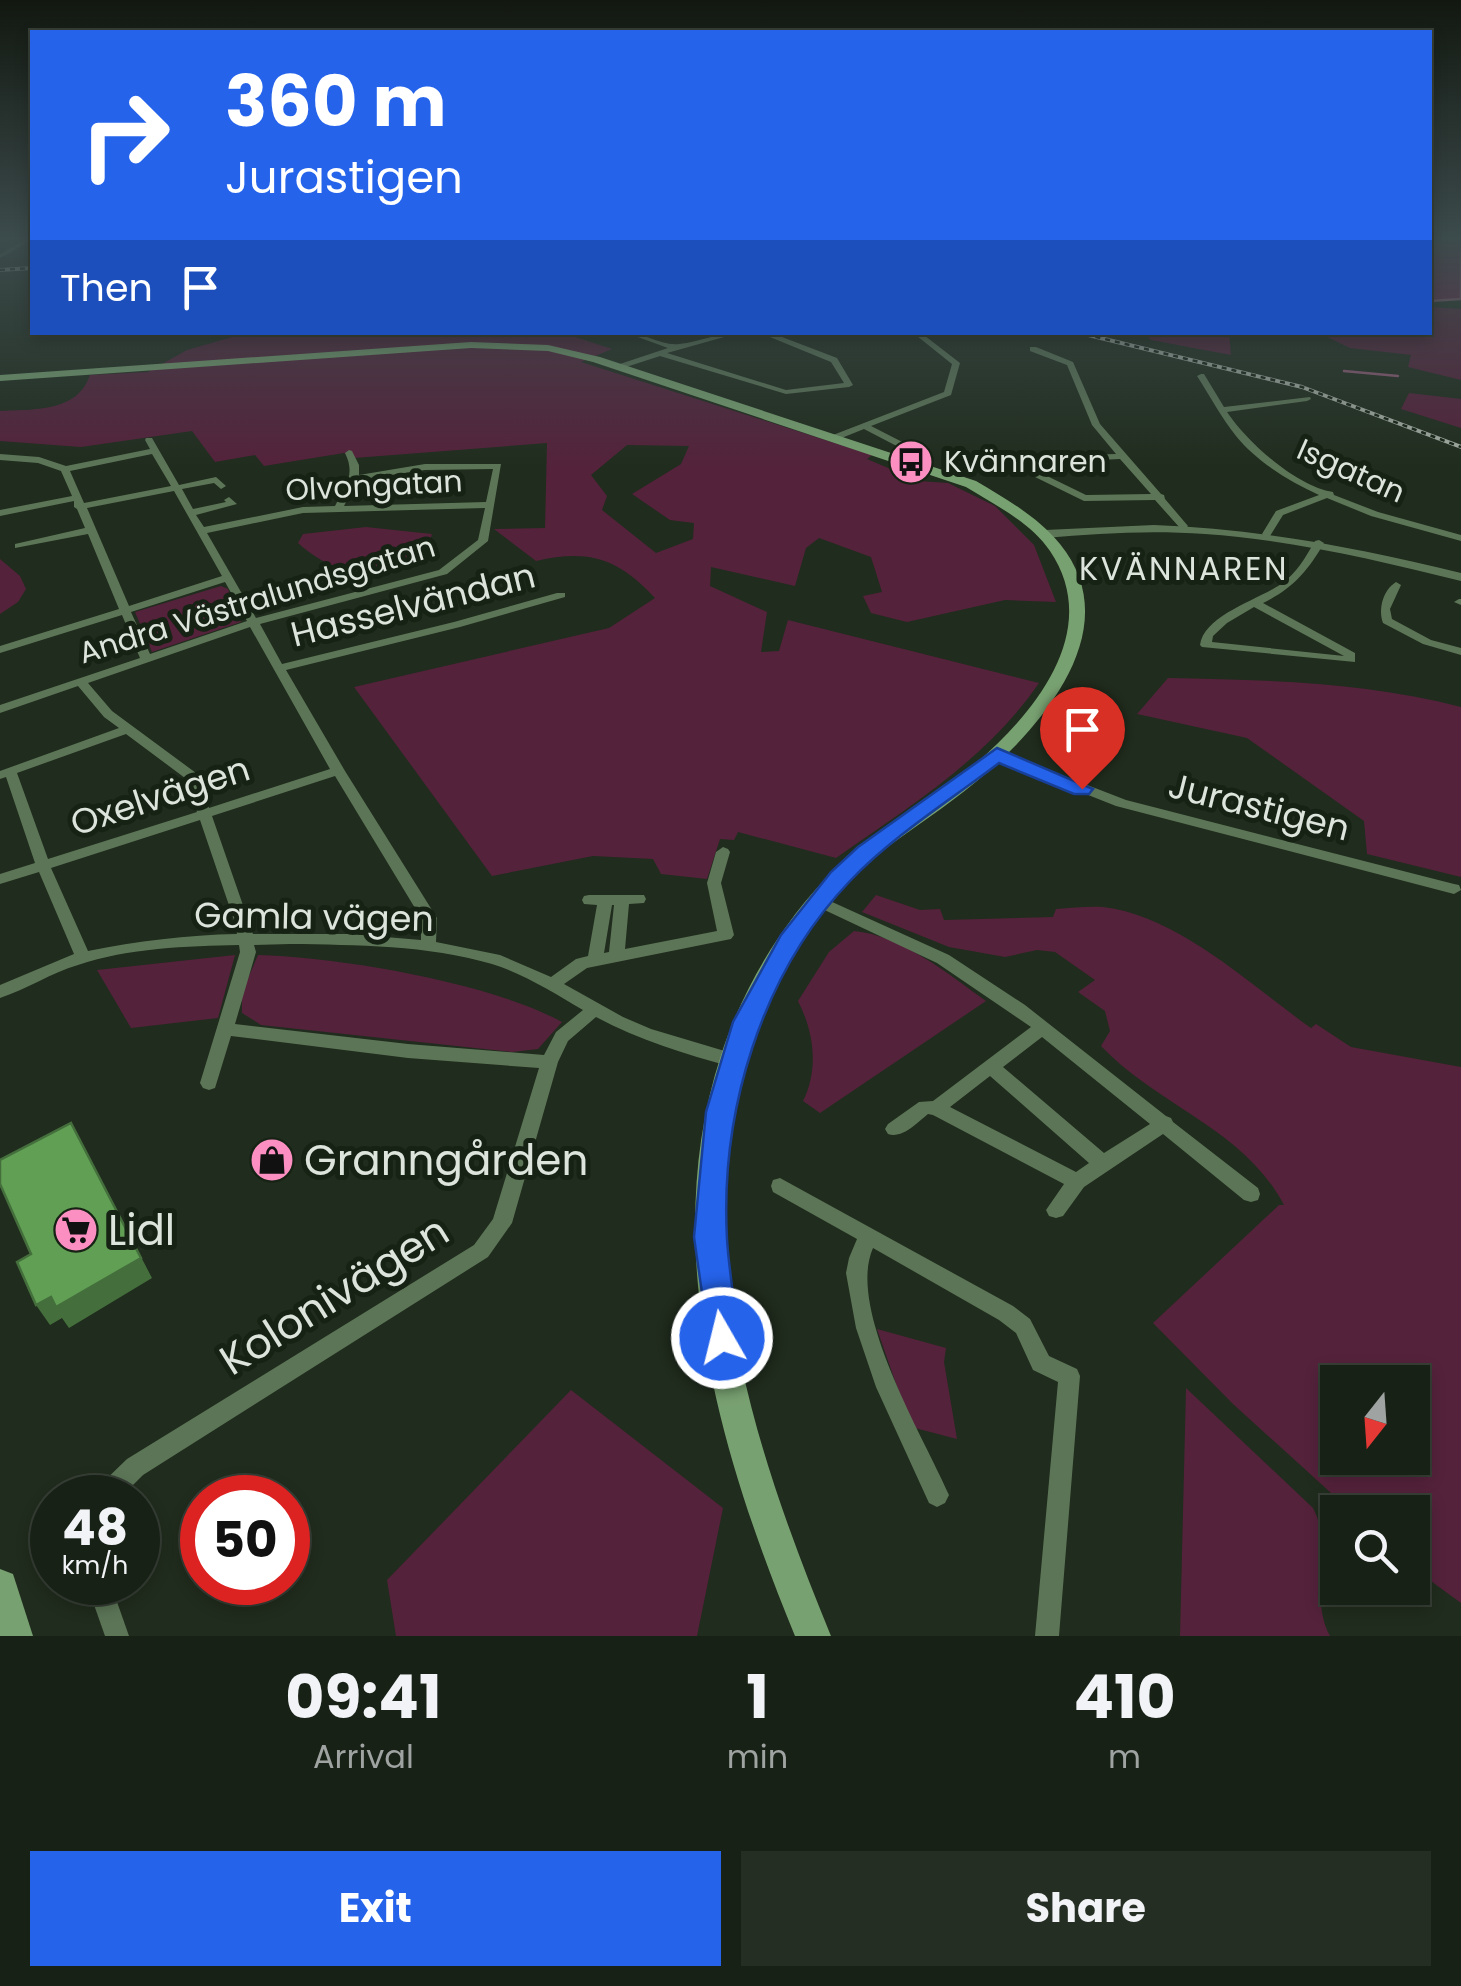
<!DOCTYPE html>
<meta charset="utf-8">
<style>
:root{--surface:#182116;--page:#252e23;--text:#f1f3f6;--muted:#9fa3a1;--line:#363e35;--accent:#2563eb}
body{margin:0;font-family:Poppins,sans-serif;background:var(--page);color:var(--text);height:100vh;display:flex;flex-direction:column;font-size:38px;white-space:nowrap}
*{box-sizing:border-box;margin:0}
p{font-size:32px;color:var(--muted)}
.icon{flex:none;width:55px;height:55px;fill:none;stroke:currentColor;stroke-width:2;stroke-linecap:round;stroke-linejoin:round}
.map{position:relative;height:1636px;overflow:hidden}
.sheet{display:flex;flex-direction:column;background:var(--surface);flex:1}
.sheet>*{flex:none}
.top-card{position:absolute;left:30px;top:30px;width:1402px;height:305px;border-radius:0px;box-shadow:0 5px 15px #0003,0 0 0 2px var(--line);background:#2563eb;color:#fff;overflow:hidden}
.needle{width:65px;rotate:197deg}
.fabs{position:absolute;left:1320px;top:1365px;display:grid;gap:20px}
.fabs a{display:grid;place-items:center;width:110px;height:110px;border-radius:0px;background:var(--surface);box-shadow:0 5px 15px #0003,0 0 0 2px var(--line);font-size:50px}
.speed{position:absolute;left:30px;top:1475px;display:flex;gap:20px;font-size:50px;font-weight:700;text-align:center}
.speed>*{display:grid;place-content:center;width:130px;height:130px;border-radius:50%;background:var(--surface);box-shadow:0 5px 15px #0003,0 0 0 2px var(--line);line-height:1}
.speed small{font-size:25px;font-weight:400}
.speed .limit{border:15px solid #d22;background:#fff;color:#111}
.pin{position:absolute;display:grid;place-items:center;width:85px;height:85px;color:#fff;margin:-102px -42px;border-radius:50% 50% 50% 0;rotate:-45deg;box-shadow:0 0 10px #0007}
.pin .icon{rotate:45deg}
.me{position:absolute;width:110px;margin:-55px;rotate:352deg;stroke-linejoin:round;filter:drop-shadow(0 0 8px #0008)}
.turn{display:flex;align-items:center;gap:35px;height:210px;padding:0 30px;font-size:45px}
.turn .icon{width:130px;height:130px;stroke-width:2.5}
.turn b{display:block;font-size:70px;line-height:85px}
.then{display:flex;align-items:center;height:95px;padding:0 30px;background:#0003;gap:20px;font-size:38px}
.eta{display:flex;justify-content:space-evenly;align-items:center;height:170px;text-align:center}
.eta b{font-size:60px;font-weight:700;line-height:70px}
.primary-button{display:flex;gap:20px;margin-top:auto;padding:20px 30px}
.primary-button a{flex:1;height:115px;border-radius:0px;background:var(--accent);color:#fff;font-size:40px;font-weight:700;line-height:115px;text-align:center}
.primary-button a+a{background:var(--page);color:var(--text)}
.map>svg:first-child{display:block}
.green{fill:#54223b;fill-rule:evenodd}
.water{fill:#701f4b;stroke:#905a76;stroke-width:2.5}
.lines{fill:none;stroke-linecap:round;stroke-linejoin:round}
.stream{stroke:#905a76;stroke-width:2.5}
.minor{fill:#5c7557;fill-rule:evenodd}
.tertiary{fill:#5c7557;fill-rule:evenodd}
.secondary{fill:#78a171;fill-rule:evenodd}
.rail-casing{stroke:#a4ada3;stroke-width:4}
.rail{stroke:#162214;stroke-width:2.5;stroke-dasharray:5;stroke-linecap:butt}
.shaded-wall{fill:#446f3c}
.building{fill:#619f55;stroke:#446f3c;stroke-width:2.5}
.route{fill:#2563eb;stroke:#184099;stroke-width:2.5}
.labels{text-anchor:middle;stroke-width:10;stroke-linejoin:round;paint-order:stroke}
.far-poi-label{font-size:30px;fill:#dce4db;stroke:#162214;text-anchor:start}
.far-street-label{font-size:30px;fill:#dce4db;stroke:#162214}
.far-neighbourhood-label{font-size:32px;letter-spacing:2.5px;fill:#dce4db;stroke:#162214}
.street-label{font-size:35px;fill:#dce4db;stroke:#162214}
.near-poi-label{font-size:42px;fill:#dce4db;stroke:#162214;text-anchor:start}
.near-street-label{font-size:42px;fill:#dce4db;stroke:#162214}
</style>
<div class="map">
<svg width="1461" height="1636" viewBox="0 0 1461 1636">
<rect width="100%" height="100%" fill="#202c1d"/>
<!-- green -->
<g class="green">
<polygon points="1430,307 1461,309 1461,380 1408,367 1411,355 1350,348 1319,333 1430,332"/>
<path d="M246 333H563L612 349 581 362 872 455 867 459 919 481 948 483 995 506 1034 545 1056 602 1005 600 907 622 871 613 863 596 882 592 871 557 819 538 806 548 795 586 711 567 710 586 767 612 761 652 779 651 788 620 1039 683C987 759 910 806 836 858L738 832 734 840 720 839 707 879 661 874 653 859 593 856 492 876 354 687 609 628 655 598C618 558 588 549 536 561L494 529 545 528 547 443 354 458 344 453 264 466 255 455 215 462 192 431 81 447 0 441V411C33 409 77 413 90 375L148 372 187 350ZM627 445 689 446 681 464 632 494 670 520 694 523 693 539 656 553 602 510 607 496 591 475Z"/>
<polygon points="1144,333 1229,333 1231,355 1151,340"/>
<polygon points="1409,393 1461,399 1461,428 1401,409"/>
<path d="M366 527 432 534C426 561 373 573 348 570 330 567 311 555 298 543L303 534Z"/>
<polygon points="0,559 20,576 26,589 18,602 0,614"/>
<polygon points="221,586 228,589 241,622 152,652 135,612"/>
<path d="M1168 678C1267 680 1366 682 1461 707V877L1367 854 1364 821 1247 738 1137 714Z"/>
<path d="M876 895 920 910 940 909 944 920 1053 917 1056 909C1072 908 1088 906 1103 907 1179 916 1250 985 1311 1028L1316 1024 1351 1047 1461 1067V1603L1413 1568 1412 1512H1352L1233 1404 1153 1323 1279 1205H1284C1243 1128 1159 1107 1101 1046L1110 1031 1105 1011 1078 992 1095 980 1055 952 1037 950 1005 957 949 947 862 912ZM1338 1382H1412V1458H1338Z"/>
<path d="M854 931C901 935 948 974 986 1001L820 1113 803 1101C819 1069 814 1032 798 1001L829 952Z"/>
<polygon points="235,955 218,1018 131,1028 97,970"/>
<path d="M258 955C339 957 492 983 562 1022L538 1049 512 1052 261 1025 242 1013V992Z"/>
<polygon points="877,1329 946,1348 944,1362 957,1439 911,1427"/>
<path d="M1186 1388 1313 1508C1334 1547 1308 1595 1330 1636H1180Z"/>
<polygon points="571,1390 723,1508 697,1636 396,1636 387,1580"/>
</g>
<!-- water -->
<polygon class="water" points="1430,239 1461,239 1461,299 1430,301"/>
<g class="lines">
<!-- stream -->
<polyline class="stream" points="1344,371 1398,376"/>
<!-- minor -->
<g class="minor">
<polygon points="26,239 32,240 0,258 0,254"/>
<path d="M624 332C642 332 661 346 679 344 700 342 720 332 742 332L667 353 786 390 844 383 831 362 758 332H769L837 358 853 385 849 387 786 394 660 356 620 369 616 367 617 365 668 348Z"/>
<polygon points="912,332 920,332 960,363 951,395 871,426 918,450 918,454 912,454 864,429 839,439 833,439 833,435 944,392 952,364"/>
<path d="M1030 347H1036L1073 362 1100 424 1161 494 1164 495 1165 499 1188 526 1186 528H1180L1155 500 1084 501 1035 477V473L1077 455 1116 454 1092 425 1067 365 1030 351ZM1120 459 1151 494 1086 495 1045 475 1078 461Z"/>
<path d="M1201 374H1204L1224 407 1310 397 1311 399 1307 401 1227 412C1247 442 1297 487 1333 492L1334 495 1378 512 1461 535V541L1371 516 1327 498 1283 515 1270 536H1264L1262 534 1276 511 1319 495C1289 481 1257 462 1236 436 1221 417 1210 396 1197 376Z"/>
<path d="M146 438H152L179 485 216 477 226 486 221 489 214 483 182 489 193 509 226 502 224 500 229 497 237 504 196 515 204 527 303 507 335 506C345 486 356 475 345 453L349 450 352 451 359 465V475L425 464H501L488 541 447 574 260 624 282 664 454 622 557 593H565V597L460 627 286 670 345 771 437 918 436 942 500 955 551 977 576 959 588 956 597 905 584 904 582 900 584 896 589 895H644L646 899 644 903 629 904 625 949 717 931 707 883 716 852 723 847 728 849 730 852 721 883 734 935 731 939 587 968 564 984 623 1017 651 1029 738 1055 741 1060 738 1065 732 1067C685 1054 639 1040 596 1017L568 1041 558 1062 512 1223 488 1257 143 1475 120 1498H92L95 1490 127 1459 474 1245 493 1219 539 1068 408 1058 231 1036 215 1088 209 1090 203 1088 200 1083 240 952 239 945C187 946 128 948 78 965 51 973 27 989 0 998V985L74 954 39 872 0 884V874L35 863 6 777 0 779V771L119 728 104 717 78 686 0 713V705L140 658 122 615 0 653V646L119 609 88 534 15 548V544L85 528 77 509 74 507V501L0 516V510L72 496 61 471 38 463 0 460V454L39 457 66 466 150 449 145 440ZM152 454 171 486 84 503 70 471ZM493 469 486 502 344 506 357 480 425 470ZM174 491 222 576 129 606 87 508ZM485 508 478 540 439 570 256 618 207 533 303 513ZM225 582 247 621 150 654 131 612ZM250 627 330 769 209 808 196 773 112 711 88 683ZM126 734 185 778 197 812 48 859 17 773ZM335 776 421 918V940L350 934H253L212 816ZM200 820 235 923 237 934C187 935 137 941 88 951L51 868ZM612 905H614L609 952 604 953ZM290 944C357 945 427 945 492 964 524 974 554 993 583 1010L556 1032 544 1055 408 1044 235 1024 256 952 254 945Z"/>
<path d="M1319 540 1324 543C1308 571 1292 589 1263 603L1355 653V662L1202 647 1200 645C1204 615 1258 600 1281 584 1297 573 1305 558 1315 541ZM1254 607 1344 656 1212 642 1213 636 1227 623Z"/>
<path d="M1396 582 1401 585 1390 609 1392 619 1431 640 1461 648V655L1423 644 1383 623C1378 609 1383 590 1396 582Z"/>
<polygon points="1459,599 1461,599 1461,605 1454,602"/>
<polygon points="997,750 1126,800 1454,884 1459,885 1461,890 1454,894 1116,806 992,757 991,754"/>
<path d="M819 896 949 955 1025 1005 1166 1116 1171 1118 1173 1122 1258 1188 1260 1194 1258 1200 1251 1202 1244 1200 1163 1134 1084 1187 1063 1216 1056 1218 1049 1216 1046 1210 1064 1184 933 1115 928 1114C917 1123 902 1139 888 1134L885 1129 888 1124 919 1102 933 1101 1031 1027 937 963 814 905 812 901 814 897ZM1042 1037 1150 1124 1104 1153 1003 1067ZM990 1076 1089 1163 1076 1172 950 1107Z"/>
<path d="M780 1178 1013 1306 1030 1319 1049 1356 1077 1369 1080 1376 1059 1636H1035L1058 1382 1033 1370 1016 1333 999 1320 873 1248C846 1309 924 1437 949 1495L945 1503 937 1507 929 1503 876 1387 856 1328 846 1273 849 1258 857 1239 773 1192 771 1186 773 1180Z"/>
<polygon points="86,1582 110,1582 129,1636 105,1636"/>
</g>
<!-- tertiary -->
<path class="tertiary" d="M1154 525C1259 529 1359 548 1461 573V581C1377 560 1292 540 1205 534 1152 530 1099 533 1045 538L1039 534 1045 530Z"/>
<!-- secondary -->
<g class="secondary">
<path d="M471 342 548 345 600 357 976 481C1006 499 1037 516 1060 544 1130 630 1038 732 972 785 931 819 884 844 847 883 801 930 763 994 745 1058 689 1255 756 1453 831 1636H795C721 1456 658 1248 721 1055 743 987 784 919 835 869 872 834 917 810 957 779 1022 728 1108 637 1050 551 1030 522 995 505 966 487L593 362 548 351 471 348 0 381V375Z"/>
<polygon points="0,1569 13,1574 33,1636 0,1636"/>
</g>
<defs>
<g id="rail">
<polyline points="0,270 32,268"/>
<polyline points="1076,332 1302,387 1461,447"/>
</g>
</defs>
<!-- rail casing -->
<use href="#rail" class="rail-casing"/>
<!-- rail -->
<use href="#rail" class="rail"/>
</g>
<!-- shaded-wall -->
<polygon class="shaded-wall" points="71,1123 152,1278 69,1328 62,1318 50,1325 36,1305 51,1297"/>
<!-- building -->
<polygon class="building" points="71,1123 141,1258 56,1307 51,1297 36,1305 17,1262 31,1254 0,1184 0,1160"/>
<!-- sky -->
<linearGradient id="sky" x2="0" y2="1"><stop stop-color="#121810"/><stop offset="0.51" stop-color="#3c4b4c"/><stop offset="1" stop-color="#3c4b4c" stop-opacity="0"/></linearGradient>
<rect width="1461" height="468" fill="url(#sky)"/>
<!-- route -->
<path class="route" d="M997 748 1093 789 1089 794H1074L999 763C949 801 893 836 850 881 761 974 720 1112 727 1239 729 1272 735 1305 739 1338L734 1349 722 1354 710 1349 694 1237 706 1112 733 1022 781 935 831 872 858 847Z"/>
<!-- icons -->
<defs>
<symbol id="bus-disc" viewBox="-11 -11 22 22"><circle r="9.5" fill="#fc8fc2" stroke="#162214"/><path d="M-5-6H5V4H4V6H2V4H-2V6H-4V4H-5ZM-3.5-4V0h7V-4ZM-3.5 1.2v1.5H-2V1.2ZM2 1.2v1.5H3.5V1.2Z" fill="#111"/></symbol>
<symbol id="shop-disc" viewBox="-11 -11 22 22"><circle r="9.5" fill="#fc8fc2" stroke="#162214"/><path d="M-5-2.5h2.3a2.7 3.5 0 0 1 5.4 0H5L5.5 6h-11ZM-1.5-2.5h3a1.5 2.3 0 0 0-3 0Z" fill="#111"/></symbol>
<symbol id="supermarket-disc" viewBox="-11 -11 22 22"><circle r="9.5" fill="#fc8fc2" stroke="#162214"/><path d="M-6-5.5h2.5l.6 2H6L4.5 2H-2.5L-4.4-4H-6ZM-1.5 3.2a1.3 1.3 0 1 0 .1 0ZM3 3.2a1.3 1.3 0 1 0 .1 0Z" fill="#111"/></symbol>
</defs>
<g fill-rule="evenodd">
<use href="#bus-disc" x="886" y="437" width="50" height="50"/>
<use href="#shop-disc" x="247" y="1135" width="50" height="50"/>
<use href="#supermarket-disc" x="51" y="1205" width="50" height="50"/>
</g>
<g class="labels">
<!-- far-poi labels -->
<g class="far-poi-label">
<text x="944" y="472">Kvännaren</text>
</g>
<!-- far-street labels -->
<g class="far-street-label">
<text transform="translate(1351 471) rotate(24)" y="10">Isgatan</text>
<text transform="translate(374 486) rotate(-3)" y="10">Olvongatan</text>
<text transform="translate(257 600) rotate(-17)" y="10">Andra Västralundsgatan</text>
</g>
<!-- far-neighbourhood labels -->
<g class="far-neighbourhood-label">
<text x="1184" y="580">KVÄNNAREN</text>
</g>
<!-- street labels -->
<g class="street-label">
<text transform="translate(413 605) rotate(-14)" y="12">Hasselvändan</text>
<text transform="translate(160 796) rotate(-18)" y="12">Oxelvägen</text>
<text transform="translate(1259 807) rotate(14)" y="12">Jurastigen</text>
<text transform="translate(314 917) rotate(1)" y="12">Gamla vägen</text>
</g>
<!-- near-poi labels -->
<g class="near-poi-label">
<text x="304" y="1175">Granngården</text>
<text x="108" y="1245">Lidl</text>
</g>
<!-- near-street labels -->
<g class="near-street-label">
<text transform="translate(334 1295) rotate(-32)" y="15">Kolonivägen</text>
</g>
</g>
</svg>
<div class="fabs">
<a><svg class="needle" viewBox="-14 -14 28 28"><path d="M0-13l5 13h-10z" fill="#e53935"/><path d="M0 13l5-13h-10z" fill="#9fa3a1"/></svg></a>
<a><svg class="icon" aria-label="search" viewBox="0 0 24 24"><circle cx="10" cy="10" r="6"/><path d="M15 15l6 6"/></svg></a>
</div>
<div class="speed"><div>48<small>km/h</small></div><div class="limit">50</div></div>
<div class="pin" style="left:1082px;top:789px;background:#d93025"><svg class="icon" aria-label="arrive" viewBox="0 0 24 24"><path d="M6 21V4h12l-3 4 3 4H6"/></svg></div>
<svg class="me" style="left:722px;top:1338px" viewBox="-20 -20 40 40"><circle r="17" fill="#2563eb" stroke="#fff" stroke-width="3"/><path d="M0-11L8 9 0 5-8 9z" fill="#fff"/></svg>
<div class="top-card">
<div class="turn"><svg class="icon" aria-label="right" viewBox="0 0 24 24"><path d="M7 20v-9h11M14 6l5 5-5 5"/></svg><div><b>360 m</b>Jurastigen</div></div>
<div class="then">Then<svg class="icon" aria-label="arrive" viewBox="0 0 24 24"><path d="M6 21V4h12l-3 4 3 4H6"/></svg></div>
</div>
</div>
<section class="sheet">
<div class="eta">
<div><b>09:41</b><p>Arrival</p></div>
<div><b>1</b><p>min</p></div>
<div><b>410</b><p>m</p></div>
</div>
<div class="primary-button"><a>Exit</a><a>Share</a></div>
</section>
